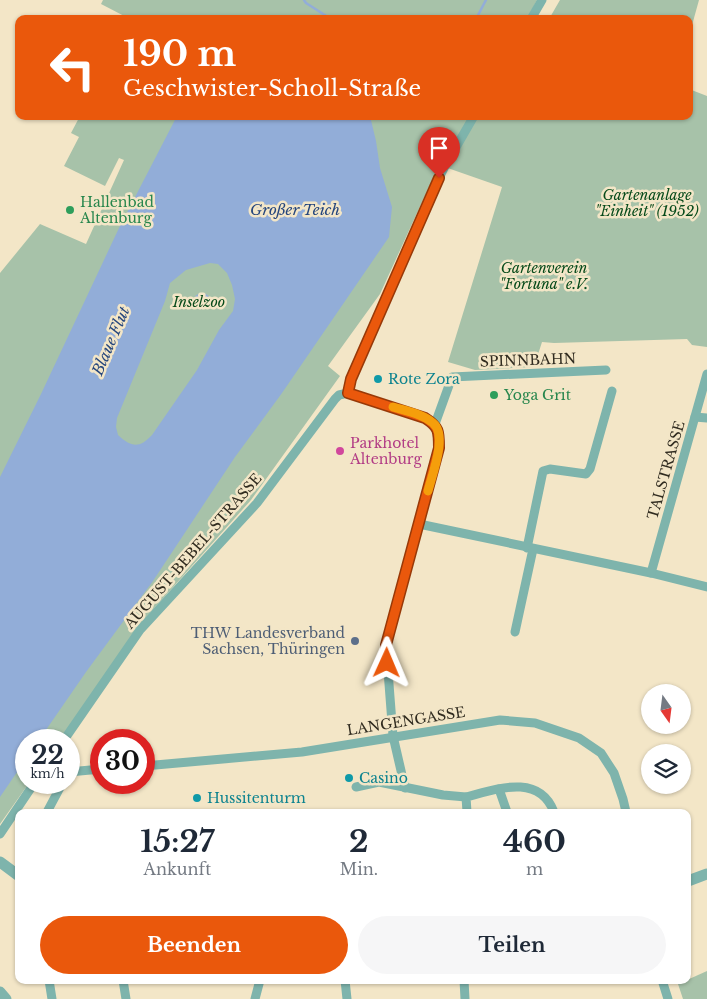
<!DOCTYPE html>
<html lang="de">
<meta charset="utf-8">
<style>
:root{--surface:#fff;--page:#f6f6f7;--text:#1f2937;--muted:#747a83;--accent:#ea580c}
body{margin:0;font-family:"Libre Baskerville",serif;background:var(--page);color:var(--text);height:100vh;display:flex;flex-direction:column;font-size:19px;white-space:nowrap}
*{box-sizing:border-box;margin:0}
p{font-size:16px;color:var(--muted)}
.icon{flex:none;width:28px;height:28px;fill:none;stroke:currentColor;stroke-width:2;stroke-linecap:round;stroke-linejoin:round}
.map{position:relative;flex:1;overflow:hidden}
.panel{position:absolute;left:15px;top:809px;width:676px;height:175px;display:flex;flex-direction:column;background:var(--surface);border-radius:10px;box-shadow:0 1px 4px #0004}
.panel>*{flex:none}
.guide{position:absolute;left:15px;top:15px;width:678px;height:105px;border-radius:10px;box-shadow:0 1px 4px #0004;background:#ea580c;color:#fff;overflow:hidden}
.needle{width:32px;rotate:166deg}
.controls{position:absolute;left:641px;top:684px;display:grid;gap:10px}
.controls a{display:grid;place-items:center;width:50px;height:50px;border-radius:50%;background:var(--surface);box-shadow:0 1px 4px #0004;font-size:25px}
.speed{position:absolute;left:15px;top:729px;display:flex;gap:10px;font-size:25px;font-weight:700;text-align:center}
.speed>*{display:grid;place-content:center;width:65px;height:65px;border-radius:50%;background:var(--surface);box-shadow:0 1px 4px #0004;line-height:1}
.speed small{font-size:12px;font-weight:400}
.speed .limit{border:8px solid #d22;background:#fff;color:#111}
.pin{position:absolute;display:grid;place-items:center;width:42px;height:42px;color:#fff;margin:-51px -21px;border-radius:50% 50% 50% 0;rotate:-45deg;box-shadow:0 0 5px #0007}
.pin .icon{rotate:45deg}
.me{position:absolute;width:55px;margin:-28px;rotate:1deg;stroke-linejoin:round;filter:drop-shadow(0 0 4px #0008)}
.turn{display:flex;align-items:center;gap:18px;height:105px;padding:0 25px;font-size:22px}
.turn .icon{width:65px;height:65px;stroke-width:2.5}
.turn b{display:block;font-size:35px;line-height:42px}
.eta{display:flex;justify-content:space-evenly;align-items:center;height:85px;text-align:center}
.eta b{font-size:30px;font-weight:700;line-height:35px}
.primary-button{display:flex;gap:10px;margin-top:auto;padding:10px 25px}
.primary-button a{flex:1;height:58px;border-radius:30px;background:var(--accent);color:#fff;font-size:20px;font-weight:700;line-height:58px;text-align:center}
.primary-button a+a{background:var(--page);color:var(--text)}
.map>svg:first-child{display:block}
.green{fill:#a7c2a9}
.water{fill:#92add8;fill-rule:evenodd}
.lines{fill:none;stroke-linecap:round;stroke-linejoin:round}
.stream{stroke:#92add8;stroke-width:2.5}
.minor{stroke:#7eb4ac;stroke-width:9}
.tertiary{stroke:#7eb4ac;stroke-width:11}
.route-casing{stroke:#983908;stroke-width:12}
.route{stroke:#ea580c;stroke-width:9}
.slow{stroke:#f59e0b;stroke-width:9}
.leisure-dot{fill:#2e9e5b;stroke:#f3e6c7;stroke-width:2}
.culture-dot{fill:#0f9aa8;stroke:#f3e6c7;stroke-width:2}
.hotel-dot{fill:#d1479c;stroke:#f3e6c7;stroke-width:2}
.service-dot{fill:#5c6f8a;stroke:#f3e6c7;stroke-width:2}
.labels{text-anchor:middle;stroke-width:5;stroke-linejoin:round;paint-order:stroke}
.park-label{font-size:14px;font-style:italic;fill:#064a1a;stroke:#f3e6c7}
.leisure-label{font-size:14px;fill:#27864d;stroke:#f3e6c7;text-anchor:start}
.street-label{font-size:14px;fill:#312c20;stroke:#f3e6c7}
.culture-label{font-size:14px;fill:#0d838f;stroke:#f3e6c7;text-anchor:start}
.hotel-label{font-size:14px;fill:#b23c85;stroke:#f3e6c7;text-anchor:start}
.service-label{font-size:14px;fill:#4e5e75;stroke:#f3e6c7;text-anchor:end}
.water-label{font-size:15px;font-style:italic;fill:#25467d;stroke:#f3e6c7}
</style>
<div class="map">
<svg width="707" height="999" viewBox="0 0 707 999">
<rect width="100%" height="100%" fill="#f3e6c7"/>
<!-- green -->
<g class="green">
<polygon points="103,0 537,0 527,19 130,19 101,4"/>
<polygon points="560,0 699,0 689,36 689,19 549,19"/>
<polygon points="689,89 707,96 707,347 692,345 687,339 554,343 542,342 534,367 475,370 448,362 502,187 439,165 380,294 328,366 340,376 251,500 141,623 60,740 26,740 26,782 29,783 0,824 0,273 40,224 86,244 124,160 119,158 105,186 64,166 79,137 71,133 80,116 689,116"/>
<polygon points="707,971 707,999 683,999 678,984"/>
</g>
<!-- water -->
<g class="water">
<path d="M177 116H370L376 141 380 168 392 207 389 237 282 393 235 457 153 581 86 672 39 740H26V759L0 797V477L41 394 119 228ZM210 263 218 264 227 273 232 285 235 299 233 311 219 330 197 370 152 435C139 449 131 447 118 435L116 427 117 418 165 301 170 283 186 270Z"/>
<circle cx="202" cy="301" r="8"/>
</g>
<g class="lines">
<!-- stream -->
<g class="stream">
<polyline points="304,0 306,3 331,19"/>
<polyline points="476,19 486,0"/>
</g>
<!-- minor -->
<g class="minor">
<polyline points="531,19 542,0"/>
<path d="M348 393 425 418C439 427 439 431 439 448L386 645 393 736 405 788"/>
<polyline points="348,393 351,379 434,188 444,168 474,116"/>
<polyline points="695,417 707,418"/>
<polyline points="435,424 452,377 606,370"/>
<polyline points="419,524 651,573 707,587"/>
<polyline points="527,548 543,471 550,469 586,474 590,469 612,391"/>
<polyline points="651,573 707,374"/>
<polyline points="515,632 533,549"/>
<polyline points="64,740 140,630 257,503 335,399 339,395 348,393"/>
<polyline points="144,766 302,752 500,720 535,723 579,738 601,753 614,773 623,799 626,812"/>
<polyline points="69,772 101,769"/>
<polyline points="356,787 379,782 443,795 466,797"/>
<polyline points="499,789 507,812"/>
<polyline points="47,812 63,782"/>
<path d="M467 812 466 797C497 789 539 773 554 812"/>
<polyline points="0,834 35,782"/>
<polyline points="49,980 52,999"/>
<polyline points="123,980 126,999"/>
<polyline points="345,980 347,999"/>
<polyline points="464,980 465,999"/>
<polyline points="662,980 668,999"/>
<polyline points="255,999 260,980"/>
</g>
<!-- tertiary -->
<g class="tertiary">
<polyline points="0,862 19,876"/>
<polyline points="688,881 707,874"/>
<polyline points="0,992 6,999"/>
</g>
</g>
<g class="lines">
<defs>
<path id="route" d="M387 663 386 645 439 448C439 431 439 427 425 418L348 393 351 379 439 178"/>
</defs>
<!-- route casing -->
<use href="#route" class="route-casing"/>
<!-- route -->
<use href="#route" class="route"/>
<!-- slow -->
<path class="slow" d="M393 407C406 411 423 414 433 423 448 435 432 475 428 491"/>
</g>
<!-- markers -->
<g class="leisure-dot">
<circle cx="70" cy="210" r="5"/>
<circle cx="494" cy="395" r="5"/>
</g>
<g class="culture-dot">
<circle cx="378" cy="379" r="5"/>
<circle cx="349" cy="778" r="5"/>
<circle cx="197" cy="798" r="5"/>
</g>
<circle class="hotel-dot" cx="340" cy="451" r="5"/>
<circle class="service-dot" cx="355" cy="641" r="5"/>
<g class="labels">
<!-- park labels -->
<g class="park-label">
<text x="647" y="200">Gartenanlage<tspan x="647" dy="16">"Einheit" (1952)</tspan></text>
<text x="544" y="273">Gartenverein<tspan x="544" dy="16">"Fortuna" e.V.</tspan></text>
<text x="199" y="307">Inselzoo</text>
</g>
<!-- leisure labels -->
<g class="leisure-label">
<text x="80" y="207">Hallenbad<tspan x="80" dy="16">Altenburg</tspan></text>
<text x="504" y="400">Yoga Grit</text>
</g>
<!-- street labels -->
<g class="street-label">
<text transform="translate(528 360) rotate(-2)" y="5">SPINNBAHN</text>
<text transform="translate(666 470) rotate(-74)" y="5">TALSTRASSE</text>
<text transform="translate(193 551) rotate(-49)" y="5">AUGUST-BEBEL-STRASSE</text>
<text transform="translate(406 721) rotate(-9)" y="5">LANGENGASSE</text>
</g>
<!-- culture labels -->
<g class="culture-label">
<text x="388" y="384">Rote Zora</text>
<text x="359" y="783">Casino</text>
<text x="207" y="803">Hussitenturm</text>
</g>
<!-- hotel labels -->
<g class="hotel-label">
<text x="350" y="448">Parkhotel<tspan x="350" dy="16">Altenburg</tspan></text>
</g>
<!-- service labels -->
<g class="service-label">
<text x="345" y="638">THW Landesverband<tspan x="345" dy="16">Sachsen, Thüringen</tspan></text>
</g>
<!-- water labels -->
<g class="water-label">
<text x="295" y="215">Großer Teich</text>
<text transform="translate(111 341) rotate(-67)" y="5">Blaue Flut</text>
</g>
</g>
</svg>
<div class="controls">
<a><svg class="needle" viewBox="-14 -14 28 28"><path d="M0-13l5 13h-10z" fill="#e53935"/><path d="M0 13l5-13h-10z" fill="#747a83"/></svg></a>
<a><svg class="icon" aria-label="layers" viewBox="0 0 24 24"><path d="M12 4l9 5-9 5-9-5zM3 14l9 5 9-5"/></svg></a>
</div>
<div class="speed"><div>22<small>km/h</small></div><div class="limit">30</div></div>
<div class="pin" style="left:439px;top:178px;background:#d93025"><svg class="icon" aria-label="arrive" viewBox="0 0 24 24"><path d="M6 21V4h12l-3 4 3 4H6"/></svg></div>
<svg class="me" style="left:387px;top:663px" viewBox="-20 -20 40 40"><path d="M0-17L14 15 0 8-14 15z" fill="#ea580c" stroke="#fff" stroke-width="4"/></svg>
<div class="guide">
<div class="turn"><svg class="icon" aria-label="left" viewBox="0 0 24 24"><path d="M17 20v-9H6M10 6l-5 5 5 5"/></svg><div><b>190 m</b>Geschwister-Scholl-Straße</div></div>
</div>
<section class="panel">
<div class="eta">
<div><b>15:27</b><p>Ankunft</p></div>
<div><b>2</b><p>Min.</p></div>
<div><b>460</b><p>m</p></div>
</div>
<div class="primary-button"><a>Beenden</a><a>Teilen</a></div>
</section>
</div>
